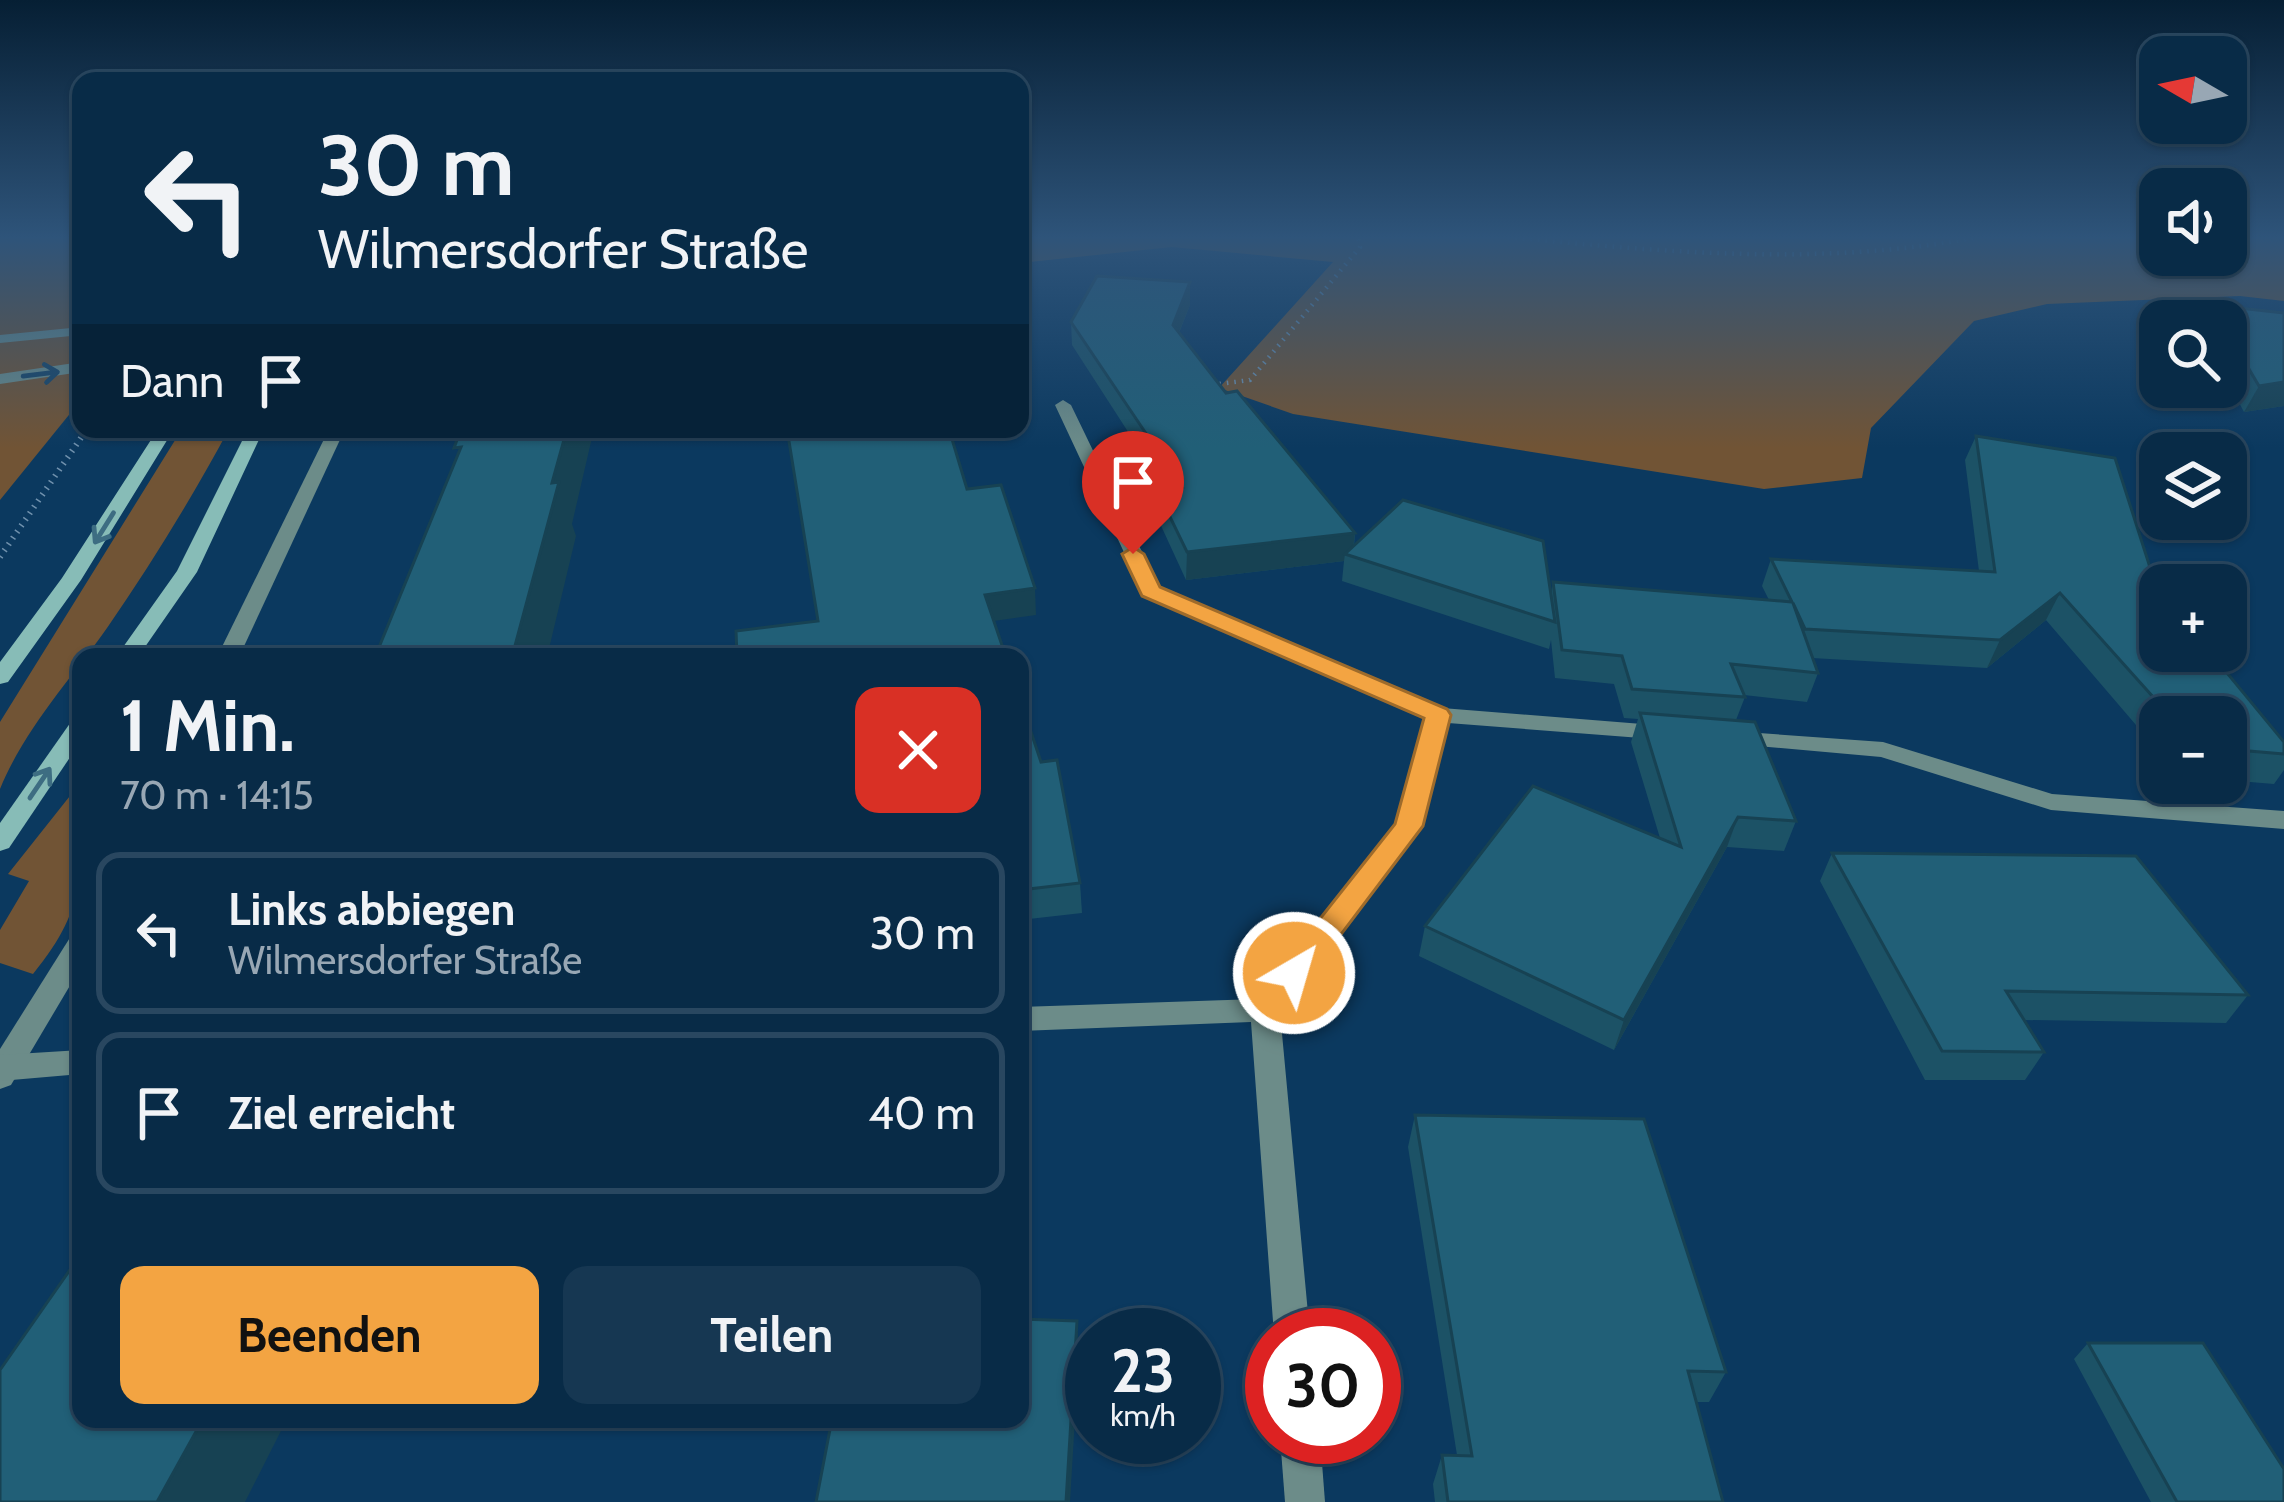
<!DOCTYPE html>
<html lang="de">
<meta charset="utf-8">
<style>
:root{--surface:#082b47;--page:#163752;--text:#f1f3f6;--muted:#98a7b4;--line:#294760;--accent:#f3a442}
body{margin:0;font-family:Cabin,sans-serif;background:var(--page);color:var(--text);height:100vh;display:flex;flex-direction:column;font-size:45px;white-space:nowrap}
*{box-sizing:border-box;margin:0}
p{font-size:39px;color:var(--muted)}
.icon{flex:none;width:66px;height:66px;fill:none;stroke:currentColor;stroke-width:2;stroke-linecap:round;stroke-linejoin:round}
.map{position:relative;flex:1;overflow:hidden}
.drawer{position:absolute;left:72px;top:648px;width:957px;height:780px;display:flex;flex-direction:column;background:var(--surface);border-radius:24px;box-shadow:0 3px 9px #0004,0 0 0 3px var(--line)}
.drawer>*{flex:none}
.top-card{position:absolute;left:72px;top:72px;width:957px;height:366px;border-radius:24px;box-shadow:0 3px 9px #0004,0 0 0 3px var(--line);background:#082b47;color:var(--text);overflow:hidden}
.needle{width:78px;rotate:279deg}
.buttons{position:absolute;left:2139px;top:36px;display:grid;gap:24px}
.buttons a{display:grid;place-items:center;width:108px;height:108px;border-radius:24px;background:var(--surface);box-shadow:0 3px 9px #0004,0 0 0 3px var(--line);font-size:60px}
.speed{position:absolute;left:1065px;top:1308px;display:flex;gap:24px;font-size:60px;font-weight:700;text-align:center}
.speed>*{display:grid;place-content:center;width:156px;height:156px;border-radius:50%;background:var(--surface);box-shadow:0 3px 9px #0004,0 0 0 3px var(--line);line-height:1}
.speed small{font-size:30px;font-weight:400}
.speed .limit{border:18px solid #d22;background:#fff;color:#111}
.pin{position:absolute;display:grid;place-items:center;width:102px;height:102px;color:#fff;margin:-123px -51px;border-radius:50% 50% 50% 0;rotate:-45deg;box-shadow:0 0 12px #0007}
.pin .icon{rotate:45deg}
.me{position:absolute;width:132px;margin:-66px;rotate:38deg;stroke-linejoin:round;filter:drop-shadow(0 0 9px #0008)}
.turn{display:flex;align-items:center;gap:42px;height:252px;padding:0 48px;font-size:54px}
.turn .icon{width:156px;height:156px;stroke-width:2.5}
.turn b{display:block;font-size:84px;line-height:102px}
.then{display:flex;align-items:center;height:114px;padding:0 48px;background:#0003;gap:24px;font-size:45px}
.round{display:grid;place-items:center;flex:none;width:126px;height:126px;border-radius:24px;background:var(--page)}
.overview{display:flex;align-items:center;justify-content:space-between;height:204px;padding:0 48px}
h1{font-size:72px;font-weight:700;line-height:90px}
.action{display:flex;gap:24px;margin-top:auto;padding:24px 48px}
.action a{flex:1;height:138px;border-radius:24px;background:var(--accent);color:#111;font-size:48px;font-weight:700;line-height:138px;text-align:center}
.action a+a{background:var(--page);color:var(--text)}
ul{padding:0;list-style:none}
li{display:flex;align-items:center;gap:36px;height:162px;margin:0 24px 18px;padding:0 24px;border:6px solid var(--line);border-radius:24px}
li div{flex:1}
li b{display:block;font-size:45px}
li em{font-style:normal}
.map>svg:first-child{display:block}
.green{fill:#715435}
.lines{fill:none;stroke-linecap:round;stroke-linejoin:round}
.path-far1{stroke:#7091ad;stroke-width:4.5;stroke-dasharray:1.5 6;stroke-linecap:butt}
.path{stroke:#7091ad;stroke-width:6;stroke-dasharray:1.5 6;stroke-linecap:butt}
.lane{fill:#6c8c89;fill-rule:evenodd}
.street{fill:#6c8c89;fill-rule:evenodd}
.secondary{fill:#87bcb7;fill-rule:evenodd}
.wall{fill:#1c5266}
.shaded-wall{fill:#174253}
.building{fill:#215f77;stroke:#174253;stroke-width:3}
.oneway{stroke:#1a4565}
.oneway2{stroke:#3d6d82}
.route{fill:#f3a442;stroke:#9e6b2b;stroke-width:3}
</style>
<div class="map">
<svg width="2284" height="1502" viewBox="0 0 2284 1502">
<rect width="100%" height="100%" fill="#0b395f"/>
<!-- green -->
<g class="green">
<polygon points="0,237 81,237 81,400 0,500"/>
<polygon points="1020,237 2160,237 2160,255 2226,255 2226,237 2284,237 2284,301 2240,296 2047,304 1974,321 1871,428 1862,478 1764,489 1293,414 1219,388 1333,262 1172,247 1020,263"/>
<path d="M182 429H229C192 498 151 564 107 628 71 679 25 728 0 789V722Z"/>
<path d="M81 782C81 866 91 904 33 974L0 963V930L29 881 8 874Z"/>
</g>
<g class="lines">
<!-- path-far1 -->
<g class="path-far1">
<path d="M1508 237C1666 252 1820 267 1978 237"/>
<polyline points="1212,385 1250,380 1360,247 1358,237"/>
</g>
<!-- path -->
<polyline class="path" points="0,557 87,429"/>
<!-- lane -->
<g class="lane">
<polygon points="329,429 345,429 239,657 217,657"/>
<polygon points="81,933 81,967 11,1085 0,1089 0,1049 71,936"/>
</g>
<!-- street -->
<g class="street">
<polygon points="81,327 81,335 0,343 0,335"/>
<polygon points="81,362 81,372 0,384 0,374"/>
<polygon points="1063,400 1071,405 1159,587 1442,708 1667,726 1679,733 1667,740 1448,723 1421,826 1280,1012 1310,1335 1274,1335 1251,1022 1020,1031 1020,1007 1257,999 1396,824 1426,718 1144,595 1055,405"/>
<polygon points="1731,731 1883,742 2052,794 2284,811 2284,829 2051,810 1881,757 1723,743 1719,738"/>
<polygon points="81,1050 81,1074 0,1081 0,1055"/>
<polygon points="1280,1437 1320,1437 1325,1502 1285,1502"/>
</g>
<!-- secondary -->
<g class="secondary">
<polygon points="158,429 174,429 81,580 8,682 0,684 0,662 62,578"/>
<polygon points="248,429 264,429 197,572 138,657 116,657 177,571"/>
<polygon points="81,717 81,741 9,848 0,851 0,823 73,719"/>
</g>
</g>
<!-- wall -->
<g class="wall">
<polygon points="1190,305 1179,333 1226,393 1355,533 1354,546 1551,593 1553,582 1769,600 1762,586 1771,559 1979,571 1965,460 1976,436 2156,586 2284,742 2284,770 2274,784 2226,780 2226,717 2160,717 2160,753 2046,620 1987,668 1812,658 1818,673 1807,702 1744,695 1745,697 1736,720 1796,821 1784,851 1727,847 1614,1050 1419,956 1425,926 1660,838 1631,742 1638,719 1624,718 1614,684 1555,678 1551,640 1549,649 1342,581 1344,561 1186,580 1157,517 1157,490 1165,489 1072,345 1071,322"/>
<polygon points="2212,305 2284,313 2284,406 2244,412 2226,378 2226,321 2203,321"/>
<polygon points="1020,699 1080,883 1082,913 1020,920"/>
<polygon points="1832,853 2248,995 2226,1023 2024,1020 2044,1052 2025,1080 1925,1080 1820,881"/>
<polygon points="1415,1115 1726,1372 1709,1402 1696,1402 1723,1502 1435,1502 1433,1484 1442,1455 1457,1455 1408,1147"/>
<polygon points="2088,1343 2284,1502 2151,1502 2074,1359"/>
</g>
<!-- shaded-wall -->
<g class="shaded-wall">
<polygon points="1190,282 1190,305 1172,349 1173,325"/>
<polygon points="2284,382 2284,406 2244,412 2259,386"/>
<polygon points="567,429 594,429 572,524 576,536 547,657 512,657 552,483"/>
<polygon points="729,429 787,429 788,435 731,440"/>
<polygon points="1355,533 1352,557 1345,554 1344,561 1186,580 1187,552"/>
<polygon points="1035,588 1036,615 987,622 985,595"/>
<polygon points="2060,593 2046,620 1987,668 2000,640"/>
<polygon points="1738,817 1727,847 1614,1050 1624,1020"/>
<polygon points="1077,1321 1079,1352 1070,1502 1066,1502"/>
<polygon points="203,1419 287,1419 245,1502 157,1502"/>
</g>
<!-- building -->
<g class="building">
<polygon points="1097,276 1190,282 1173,325 1226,393 1237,391 1355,533 1187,552 1157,490 1182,487 1071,322"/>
<polygon points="2212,305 2284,313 2284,382 2259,386 2226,330 2226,321 2221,321"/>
<polygon points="461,429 567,429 552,483 559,482 512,657 375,657 461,447 454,448"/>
<polygon points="787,429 881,429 882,431 949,429 967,489 1001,485 1035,588 985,595 1006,657 737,657 736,631 818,621"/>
<polygon points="1976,436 2115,458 2156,586 2160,591 2160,651 2209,651 2284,742 2284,754 2226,749 2226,717 2171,717 2060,593 2000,640 1805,629 1793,603 1818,673 1731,664 1745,697 1632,689 1622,656 1562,650 1553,582 1792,602 1771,559 1995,572"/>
<polygon points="1403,500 1543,541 1555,622 1345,554"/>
<polygon points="1020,699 1041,762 1057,760 1080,883 1020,890"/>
<polygon points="1640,713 1755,722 1796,821 1738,817 1624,1020 1425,926 1533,786 1681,847"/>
<polygon points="1832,853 2136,856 2248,995 2006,991 2044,1052 1942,1051"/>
<polygon points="1415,1115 1644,1119 1726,1372 1688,1371 1723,1502 1448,1502 1442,1455 1472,1456"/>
<polygon points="81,1254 81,1419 203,1419 157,1502 0,1502 0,1370"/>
<polygon points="1020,1319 1077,1321 1066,1502 816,1502 832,1419 1020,1419"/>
<polygon points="2088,1343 2203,1343 2284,1469 2284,1502 2177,1502"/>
</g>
<!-- one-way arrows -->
<defs><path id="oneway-shaft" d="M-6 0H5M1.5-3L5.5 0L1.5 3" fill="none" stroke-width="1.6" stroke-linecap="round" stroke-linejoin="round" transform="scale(3)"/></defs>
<use class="oneway" href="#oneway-shaft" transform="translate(41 374) rotate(-7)"/>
<g class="oneway2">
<use href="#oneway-shaft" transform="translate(104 528) rotate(122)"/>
<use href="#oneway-shaft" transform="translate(40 783) rotate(-56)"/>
</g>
<!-- sky -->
<linearGradient id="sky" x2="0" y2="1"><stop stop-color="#061f34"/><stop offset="0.53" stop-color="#2e547a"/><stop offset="1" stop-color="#2e547a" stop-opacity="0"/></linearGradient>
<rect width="2284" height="448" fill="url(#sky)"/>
<!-- route -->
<polygon class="route" points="1133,547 1144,554 1160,587 1447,709 1451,715 1423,826 1305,982 1294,985 1282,982 1277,973 1395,824 1424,718 1142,596 1122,554"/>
</svg>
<div class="buttons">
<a><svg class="needle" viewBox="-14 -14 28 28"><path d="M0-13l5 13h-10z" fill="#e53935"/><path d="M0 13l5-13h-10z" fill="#98a7b4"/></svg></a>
<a><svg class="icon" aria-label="sound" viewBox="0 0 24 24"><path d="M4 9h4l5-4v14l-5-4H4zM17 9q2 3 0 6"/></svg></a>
<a><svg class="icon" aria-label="search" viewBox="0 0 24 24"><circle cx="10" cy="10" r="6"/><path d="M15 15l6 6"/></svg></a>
<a><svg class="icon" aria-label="layers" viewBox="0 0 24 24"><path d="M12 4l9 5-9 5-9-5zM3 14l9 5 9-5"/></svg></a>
<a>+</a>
<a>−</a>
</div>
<div class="speed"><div>23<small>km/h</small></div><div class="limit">30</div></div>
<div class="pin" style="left:1133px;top:554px;background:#d93025"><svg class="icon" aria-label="arrive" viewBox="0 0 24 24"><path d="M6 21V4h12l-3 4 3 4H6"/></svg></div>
<svg class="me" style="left:1294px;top:973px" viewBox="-20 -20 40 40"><circle r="17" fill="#f3a442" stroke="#fff" stroke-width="3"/><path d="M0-11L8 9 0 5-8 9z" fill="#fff"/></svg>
<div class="top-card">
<div class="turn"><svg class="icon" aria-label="left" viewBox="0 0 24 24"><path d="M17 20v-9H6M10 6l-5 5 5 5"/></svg><div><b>30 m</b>Wilmersdorfer Straße</div></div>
<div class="then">Dann<svg class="icon" aria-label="arrive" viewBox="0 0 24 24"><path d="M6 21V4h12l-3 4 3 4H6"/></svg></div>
</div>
<section class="drawer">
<div class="overview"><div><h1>1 Min.</h1><p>70 m · 14:15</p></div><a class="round" style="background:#d93025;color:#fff"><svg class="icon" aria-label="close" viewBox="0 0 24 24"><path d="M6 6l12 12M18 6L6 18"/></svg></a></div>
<ul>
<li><svg class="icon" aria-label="left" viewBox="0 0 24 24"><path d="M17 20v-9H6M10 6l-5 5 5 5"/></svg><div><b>Links abbiegen</b><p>Wilmersdorfer Straße</p></div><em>30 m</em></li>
<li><svg class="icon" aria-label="arrive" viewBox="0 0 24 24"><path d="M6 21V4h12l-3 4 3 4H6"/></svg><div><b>Ziel erreicht</b></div><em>40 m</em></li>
</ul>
<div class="action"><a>Beenden</a><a>Teilen</a></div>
</section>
</div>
